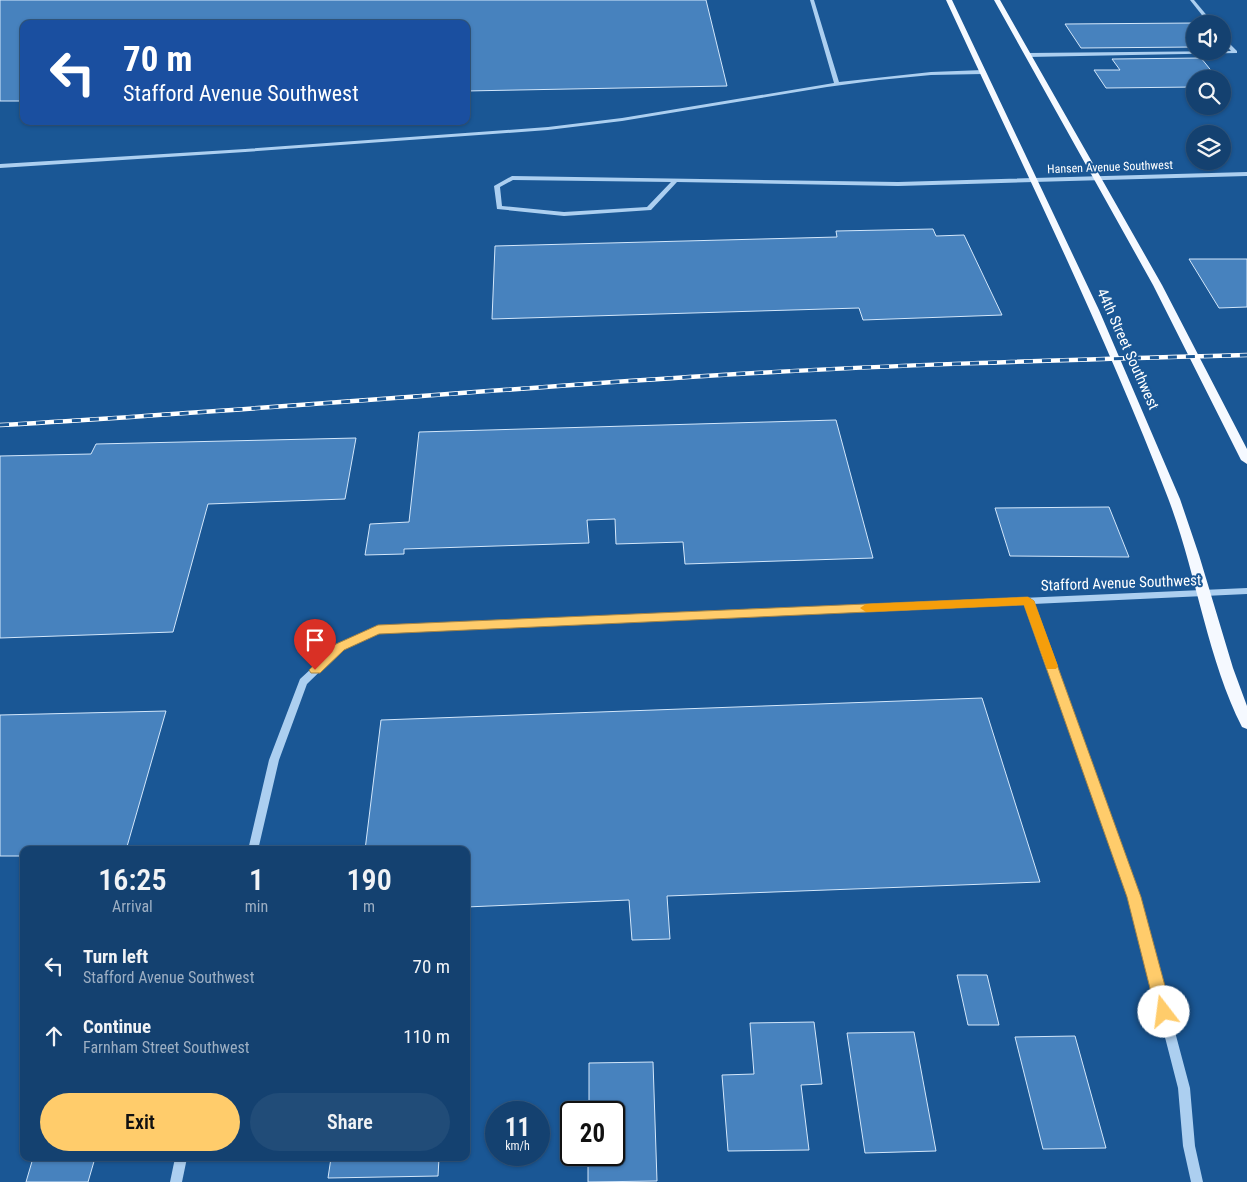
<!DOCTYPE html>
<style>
:root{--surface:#144170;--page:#214c78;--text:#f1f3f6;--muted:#9dafc3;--line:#335a83;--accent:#ffcc6b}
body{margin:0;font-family:"Roboto Condensed",sans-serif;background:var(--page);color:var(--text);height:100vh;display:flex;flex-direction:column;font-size:19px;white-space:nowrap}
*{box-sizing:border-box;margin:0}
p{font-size:16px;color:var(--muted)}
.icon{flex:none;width:28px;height:28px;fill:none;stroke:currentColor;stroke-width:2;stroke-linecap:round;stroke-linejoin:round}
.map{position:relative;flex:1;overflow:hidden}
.details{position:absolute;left:20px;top:846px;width:450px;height:315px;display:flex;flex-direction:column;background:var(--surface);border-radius:10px;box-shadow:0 1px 4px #0004,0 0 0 1px var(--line)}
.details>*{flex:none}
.hud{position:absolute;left:20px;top:20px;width:450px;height:105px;border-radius:10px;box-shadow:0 1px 4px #0004,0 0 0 1px var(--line);background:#1a4fa0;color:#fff;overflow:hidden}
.buttons{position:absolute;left:1186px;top:15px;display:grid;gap:10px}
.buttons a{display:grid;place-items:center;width:45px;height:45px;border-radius:50%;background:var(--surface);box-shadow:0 1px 4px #0004,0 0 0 1px var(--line);font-size:25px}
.speed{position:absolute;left:485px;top:1101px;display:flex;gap:10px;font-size:25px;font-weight:700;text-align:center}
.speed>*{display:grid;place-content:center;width:65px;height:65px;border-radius:50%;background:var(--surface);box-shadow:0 1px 4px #0004,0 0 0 1px var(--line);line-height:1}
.speed small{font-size:12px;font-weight:400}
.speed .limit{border:2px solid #111;border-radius:8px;background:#fff;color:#111}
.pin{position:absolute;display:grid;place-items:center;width:42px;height:42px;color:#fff;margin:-51px -21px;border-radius:50% 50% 50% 0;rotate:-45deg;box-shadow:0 0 5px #0007}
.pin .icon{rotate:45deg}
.me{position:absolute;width:55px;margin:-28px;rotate:345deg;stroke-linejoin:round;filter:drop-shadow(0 0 4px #0008)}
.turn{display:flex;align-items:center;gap:18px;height:105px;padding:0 20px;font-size:22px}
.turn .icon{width:65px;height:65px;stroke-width:2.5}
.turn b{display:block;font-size:35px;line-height:42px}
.eta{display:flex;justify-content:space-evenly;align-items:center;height:85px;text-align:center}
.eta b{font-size:30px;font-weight:600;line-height:35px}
.cta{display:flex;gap:10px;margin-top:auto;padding:10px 20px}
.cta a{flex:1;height:58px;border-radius:30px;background:var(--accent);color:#111;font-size:20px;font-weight:600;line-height:58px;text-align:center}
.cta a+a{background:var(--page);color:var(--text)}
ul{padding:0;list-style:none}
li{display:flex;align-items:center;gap:15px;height:70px;padding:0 20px}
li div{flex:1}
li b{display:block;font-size:19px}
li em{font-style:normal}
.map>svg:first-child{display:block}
.building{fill:#4782be;stroke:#d3e7fb}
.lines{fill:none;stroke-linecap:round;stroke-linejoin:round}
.minor{fill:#accff0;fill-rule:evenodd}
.major{fill:#f5f9ff;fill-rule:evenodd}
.rail-casing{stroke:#fff;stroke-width:4.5}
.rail{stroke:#1a5795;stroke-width:3;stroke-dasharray:9;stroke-linecap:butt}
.route{fill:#ffcc6b;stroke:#a68546}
.slow{fill:#f59e0b}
.labels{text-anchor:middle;stroke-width:4;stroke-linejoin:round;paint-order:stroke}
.far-street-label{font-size:12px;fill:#fff;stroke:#1a5795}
.street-label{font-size:15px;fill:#fff;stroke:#1a5795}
</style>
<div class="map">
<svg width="1247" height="1182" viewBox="0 0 1247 1182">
<rect width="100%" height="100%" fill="#1a5795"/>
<!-- building -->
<g class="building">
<polygon points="0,0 706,0 727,86 466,91 466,24 24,24 24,101 0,101"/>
<polygon points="1195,23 1195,47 1081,48 1065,24"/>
<polygon points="1201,58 1218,79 1195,79 1195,87 1106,88 1094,70 1120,70 1112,59"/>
<polygon points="933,229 936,236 964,235 1002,315 863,320 859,308 492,319 495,246 837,237 836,231"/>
<polygon points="1189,259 1247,259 1247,307 1219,308"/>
<polygon points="836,420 873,558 685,564 683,542 616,544 615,519 587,520 589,543 404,549 404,554 365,555 370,524 409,522 419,432"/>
<polygon points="356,438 345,499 208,504 173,632 0,638 0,456 91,454 96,444"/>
<polygon points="1109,507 1129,557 1010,556 995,508"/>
<polygon points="982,698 1040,882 667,896 670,939 632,940 629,900 466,907 466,850 365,850 381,720"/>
<polygon points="166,711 126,850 24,850 24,856 0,856 0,715"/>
<polygon points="957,975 987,975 999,1025 968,1025"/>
<polygon points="814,1022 822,1084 801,1085 809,1150 728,1151 722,1075 754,1074 750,1023"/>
<polygon points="914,1032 936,1151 865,1153 847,1033"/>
<polygon points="1075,1036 1106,1148 1043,1149 1015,1037"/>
<polygon points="653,1062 657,1181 588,1182 588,1155 614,1155 614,1112 589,1112 589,1063"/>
<polygon points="33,1158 95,1158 88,1182 26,1182"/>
<polygon points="331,1158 439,1158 438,1176 328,1178"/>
</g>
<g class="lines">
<!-- minor -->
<g class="minor">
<polygon points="810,0 814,0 839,82 931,72 983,70 986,72 983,74 931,75 879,80 827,87 622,121 548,130 245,152 0,168 0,164 245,149 548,127 622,118 834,83"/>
<polygon points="1190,0 1194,0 1214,24 1209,24"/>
<polygon points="1222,36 1237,51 1237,53 1028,57 1025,55 1028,53 1231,51 1222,41"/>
<path d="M1247 172V176L898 186 677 182 651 210 564 216 497 209 494 186 512 176 898 182ZM513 180 671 182 647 207 564 212 502 206 500 187Z"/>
<polygon points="1247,588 1247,594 1033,604 1139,897 1190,1088 1195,1146 1203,1182 1191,1182 1183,1146 1178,1088 1129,897 1025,604 379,633 343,649 307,684 279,760 258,850 248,850 269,760 300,679 337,645 378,627"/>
<polygon points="175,1158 187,1158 182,1182 170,1182"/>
</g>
<!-- major -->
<g class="major">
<path d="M946 0H952L1099 310 1180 499 1199 555 1233 668 1247 706V729L1242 727C1207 658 1196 571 1168 498 1103 328 1022 165 946 0Z"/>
<polygon points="994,0 1000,0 1162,285 1247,449 1247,464 1241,460 1153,285"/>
</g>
<defs>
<path id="rail" d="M0 425C230 412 459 392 689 377 875 365 1061 360 1247 355"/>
</defs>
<!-- rail casing -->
<use href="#rail" class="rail-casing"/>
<!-- rail -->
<use href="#rail" class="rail"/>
</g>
<!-- route -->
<polygon class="route" points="1028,597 1034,601 1141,897 1172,1012 1169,1017 1164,1019 1159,1017 1156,1012 1127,897 1024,605 379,634 344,650 320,673 311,673 309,670 336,644 378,625"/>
<!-- slow -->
<polygon class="slow" points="1028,597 1034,601 1058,666 1056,669 1047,669 1046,666 1024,605 866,612 860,608 866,604"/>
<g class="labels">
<!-- far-street labels -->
<g class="far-street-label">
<text transform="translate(1110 167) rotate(-2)" y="4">Hansen Avenue Southwest</text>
</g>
<!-- street labels -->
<g class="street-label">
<text transform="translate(1128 349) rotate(66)" y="5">44th Street Southwest</text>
<text transform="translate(1121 583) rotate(-2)" y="5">Stafford Avenue Southwest</text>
</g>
</g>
</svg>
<div class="buttons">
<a><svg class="icon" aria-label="sound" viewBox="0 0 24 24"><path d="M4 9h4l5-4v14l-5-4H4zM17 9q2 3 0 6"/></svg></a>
<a><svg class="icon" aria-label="search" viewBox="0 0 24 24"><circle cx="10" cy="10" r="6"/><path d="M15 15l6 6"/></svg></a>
<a><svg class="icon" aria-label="layers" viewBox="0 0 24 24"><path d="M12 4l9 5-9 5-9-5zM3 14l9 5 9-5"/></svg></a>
</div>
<div class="speed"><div>11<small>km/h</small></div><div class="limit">20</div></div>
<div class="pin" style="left:315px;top:670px;background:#d93025"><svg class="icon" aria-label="arrive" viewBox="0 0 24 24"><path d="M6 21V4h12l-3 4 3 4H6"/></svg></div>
<svg class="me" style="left:1164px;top:1012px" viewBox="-20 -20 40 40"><circle r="19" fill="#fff"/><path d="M0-13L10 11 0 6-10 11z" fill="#ffcc6b"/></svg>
<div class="hud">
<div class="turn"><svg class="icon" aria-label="left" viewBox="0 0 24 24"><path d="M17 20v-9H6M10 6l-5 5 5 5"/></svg><div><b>70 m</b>Stafford Avenue Southwest</div></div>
</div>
<section class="details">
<div class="eta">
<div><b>16:25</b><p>Arrival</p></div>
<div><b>1</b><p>min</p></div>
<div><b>190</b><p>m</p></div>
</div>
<ul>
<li><svg class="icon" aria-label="left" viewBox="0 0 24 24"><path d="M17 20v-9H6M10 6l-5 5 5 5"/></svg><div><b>Turn left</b><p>Stafford Avenue Southwest</p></div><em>70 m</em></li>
<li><svg class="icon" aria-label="ahead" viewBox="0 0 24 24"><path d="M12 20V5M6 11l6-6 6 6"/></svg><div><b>Continue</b><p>Farnham Street Southwest</p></div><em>110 m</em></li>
</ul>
<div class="cta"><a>Exit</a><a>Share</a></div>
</section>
</div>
